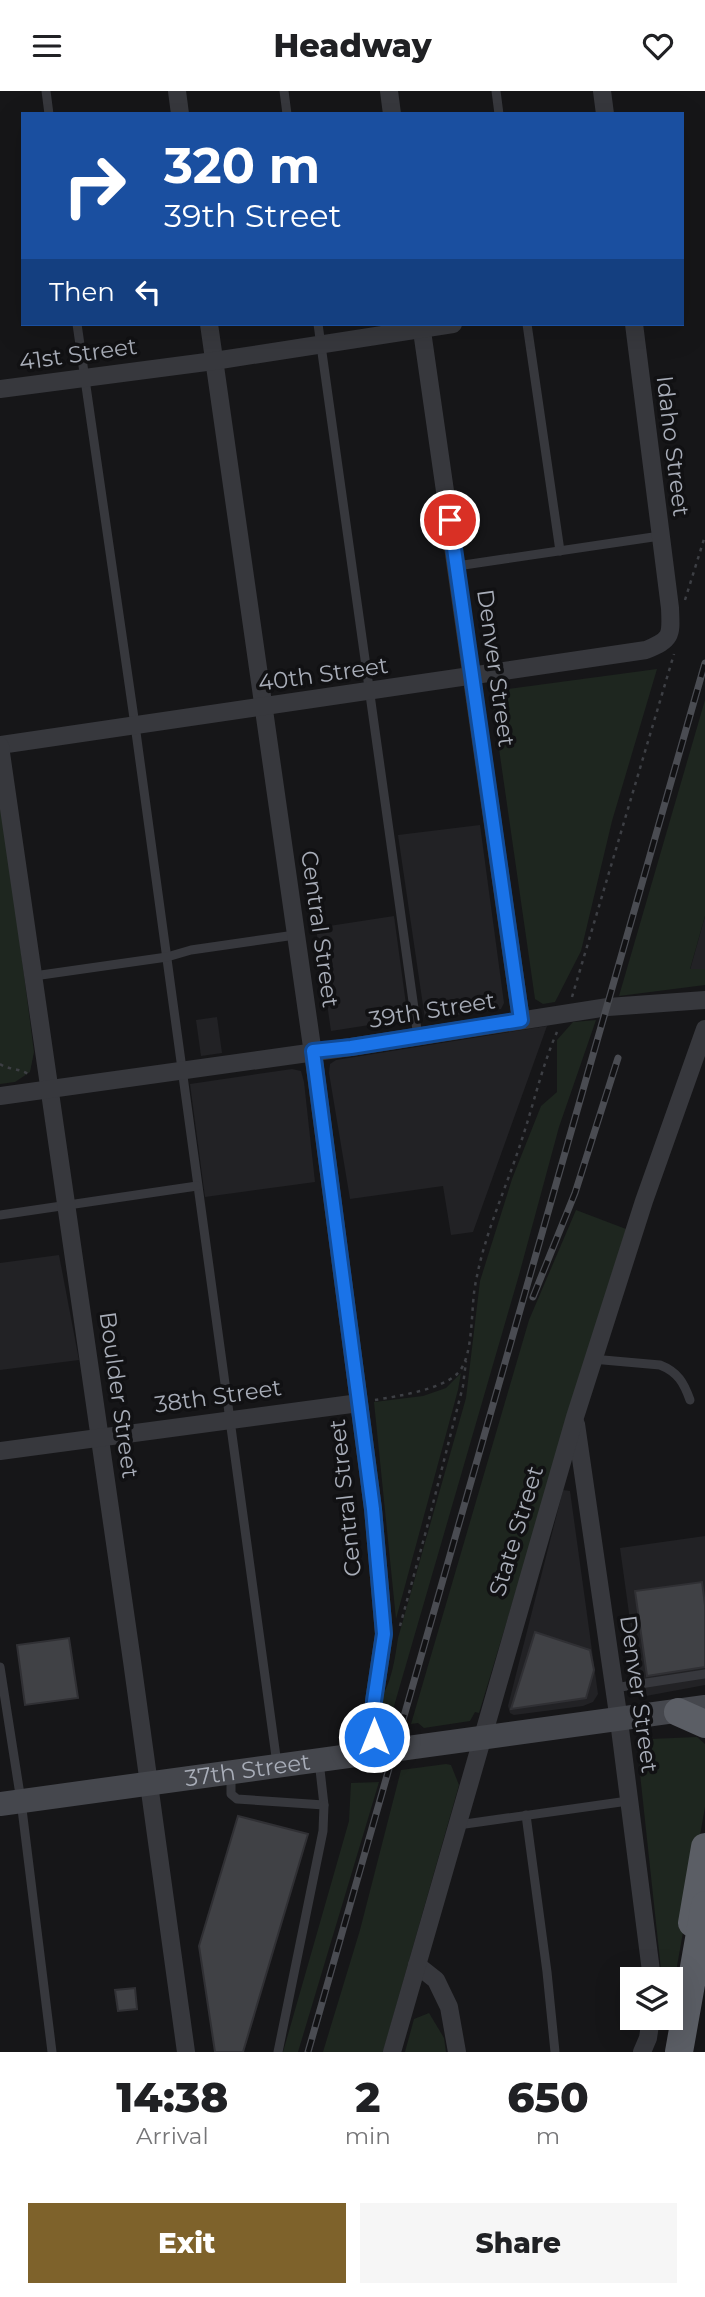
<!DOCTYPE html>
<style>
:root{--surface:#fff;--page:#f6f6f6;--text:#202124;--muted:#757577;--accent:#7e622b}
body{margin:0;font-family:Montserrat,sans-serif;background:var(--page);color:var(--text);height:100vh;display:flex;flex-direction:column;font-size:26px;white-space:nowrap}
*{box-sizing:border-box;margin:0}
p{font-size:23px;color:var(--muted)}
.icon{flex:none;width:38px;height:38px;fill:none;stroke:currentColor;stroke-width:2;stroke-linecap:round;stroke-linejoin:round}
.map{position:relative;height:1961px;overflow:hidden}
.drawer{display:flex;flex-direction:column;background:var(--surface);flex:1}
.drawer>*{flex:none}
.top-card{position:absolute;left:21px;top:21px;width:663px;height:214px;border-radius:0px;box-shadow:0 7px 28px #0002;background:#1a4fa0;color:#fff;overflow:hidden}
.buttons{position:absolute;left:620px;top:1876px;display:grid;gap:14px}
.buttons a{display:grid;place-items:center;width:63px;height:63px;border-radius:0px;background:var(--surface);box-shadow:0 7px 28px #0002;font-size:35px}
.pin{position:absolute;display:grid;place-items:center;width:60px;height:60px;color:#fff;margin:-30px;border:4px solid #fff;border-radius:50%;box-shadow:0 2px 7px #0007}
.me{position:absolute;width:77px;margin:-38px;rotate:0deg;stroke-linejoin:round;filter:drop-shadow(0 0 5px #0008)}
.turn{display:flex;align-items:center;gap:24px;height:147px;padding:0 28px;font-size:32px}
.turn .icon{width:91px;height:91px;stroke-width:2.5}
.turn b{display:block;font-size:49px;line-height:60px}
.then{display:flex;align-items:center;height:66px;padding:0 28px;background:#0003;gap:14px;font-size:26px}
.eta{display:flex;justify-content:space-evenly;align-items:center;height:119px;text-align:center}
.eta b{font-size:42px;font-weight:800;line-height:49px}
.primary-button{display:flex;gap:14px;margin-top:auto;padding:14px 28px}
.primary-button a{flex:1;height:80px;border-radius:0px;background:var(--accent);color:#fff;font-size:28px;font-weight:800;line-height:80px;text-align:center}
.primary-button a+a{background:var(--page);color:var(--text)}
header{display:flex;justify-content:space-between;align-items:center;height:91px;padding:0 28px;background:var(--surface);font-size:32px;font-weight:800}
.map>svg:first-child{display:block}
.built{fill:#222225}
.green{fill:#1e261f}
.building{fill:#404145;stroke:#303034;stroke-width:2}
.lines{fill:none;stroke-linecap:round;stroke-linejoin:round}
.path{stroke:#3d3f44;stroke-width:2.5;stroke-dasharray:3.5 5;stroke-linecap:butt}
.service{stroke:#37383d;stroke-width:9}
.minor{stroke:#37383d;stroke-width:18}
.secondary{stroke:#45474d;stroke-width:24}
.trunk{stroke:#5b5e65;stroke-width:28}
.rail-casing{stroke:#4a4c52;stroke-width:7}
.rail{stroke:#111113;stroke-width:4.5;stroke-dasharray:13;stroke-linecap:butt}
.route-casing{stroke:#114b97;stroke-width:18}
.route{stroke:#1a73e8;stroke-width:12}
.labels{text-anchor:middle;stroke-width:7;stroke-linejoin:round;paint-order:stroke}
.street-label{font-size:23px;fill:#a8adb8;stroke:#111113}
</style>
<header><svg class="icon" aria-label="menu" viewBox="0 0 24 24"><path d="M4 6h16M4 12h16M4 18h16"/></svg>Headway<svg class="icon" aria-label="heart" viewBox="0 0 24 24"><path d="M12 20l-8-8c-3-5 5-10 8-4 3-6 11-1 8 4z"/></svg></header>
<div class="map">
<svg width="705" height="1961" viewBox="0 0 705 1961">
<rect width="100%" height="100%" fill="#161618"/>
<!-- built -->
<g class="built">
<polygon points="480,734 504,912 501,918 425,928 398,744"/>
<polygon points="394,825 408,928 331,940 316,837"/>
<polygon points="705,825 705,878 690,879"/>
<polygon points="217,926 222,962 201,965 196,929"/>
<polygon points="547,935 473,1141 451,1144 443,1095 350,1108 329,982 330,973 336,969"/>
<polygon points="292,978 301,980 304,991 315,1091 205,1106 190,993"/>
<polygon points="59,1164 79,1269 0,1279 0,1172"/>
<polygon points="563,1399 570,1400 598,1603 593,1611 583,1615 514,1624 510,1622 508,1615"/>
<polygon points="705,1445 705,1594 646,1605 640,1602 620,1457"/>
</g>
<!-- green -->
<g class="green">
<polygon points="657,578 612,730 581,860 555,911 543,913 535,908 493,616 499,602 508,598"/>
<polygon points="705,609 705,825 690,878 705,878 705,894 619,905"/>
<polygon points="0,699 34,961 30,981 15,991 0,993"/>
<path d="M596 929 559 1036 519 1184 390 1629 386 1631C375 1616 385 1603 390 1587 394 1575 396 1560 398 1547L466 1307 480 1190 512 1088 541 1015 557 1001V949L573 931Z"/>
<polygon points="576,1119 626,1138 479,1622 475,1621 470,1630 424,1637 418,1632 411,1633 529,1229"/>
<polygon points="461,1282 458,1299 396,1528 374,1311 423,1305 446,1297"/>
<polygon points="697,1646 705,1653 705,1716 670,1915 670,1888 662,1888 638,1664 644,1662 643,1651 650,1648"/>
<polygon points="446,1673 451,1674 459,1694 383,1961 323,1961 360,1839 401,1679"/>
<polygon points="379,1691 298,1961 283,1961 349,1730 351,1692"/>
<polygon points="429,1922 444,1947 446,1961 405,1961 414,1928"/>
</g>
<!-- building -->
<g class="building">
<polygon points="702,1491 705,1514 705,1576 647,1585 635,1500"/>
<polygon points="535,1541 590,1559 594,1579 586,1607 511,1618"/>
<polygon points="69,1547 78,1607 25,1614 17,1554"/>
<polygon points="238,1725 308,1743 243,1961 215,1961 199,1855"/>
<polygon points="135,1897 137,1918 118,1920 115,1899"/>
</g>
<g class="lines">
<!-- path -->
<g class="path">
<polyline points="685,509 705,445"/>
<polyline points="572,906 674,563"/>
<path d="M0 973C9 979 19 977 28 983"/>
<path d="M375 1309C398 1305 440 1299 457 1283 475 1266 470 1215 476 1190 485 1141 507 1095 522 1048 534 1012 542 975 557 941"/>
<polyline points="400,1535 426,1440 463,1295 466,1270"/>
</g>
<!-- service -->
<g class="service">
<polyline points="46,0 49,23"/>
<polyline points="284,0 287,23"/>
<polyline points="496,0 499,23"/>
<polyline points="77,233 135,634 277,1673"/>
<polyline points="318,233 418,946"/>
<polyline points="527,233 560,460"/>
<polyline points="457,475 660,445"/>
<polyline points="34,885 167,866 191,859 295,844"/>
<polyline points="0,1124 197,1095"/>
<path d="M592 1268 660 1274C678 1281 684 1292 690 1309"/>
<polyline points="0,1576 21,1710 52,1961"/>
<polyline points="614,1597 705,1583"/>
<polyline points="231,1682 231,1703 237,1708 324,1714 319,1670"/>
<polyline points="526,1724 547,1881 555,1961"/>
<polyline points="458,1734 628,1710"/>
<polyline points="278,1961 323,1740 324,1714"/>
</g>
<!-- minor -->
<g class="minor">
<polyline points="177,0 180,23"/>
<polyline points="389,0 392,23"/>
<polyline points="602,0 605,23"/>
<polyline points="209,233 316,984 373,1418 384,1543 374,1610 374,1661"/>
<polyline points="421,233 521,929"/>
<polyline points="0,298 214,270 453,233"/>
<path d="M0 654 646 559C673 548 671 544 670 517L634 233"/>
<polyline points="0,655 132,1570 186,1961"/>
<polyline points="0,1005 351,956 608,916 705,909"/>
<polyline points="576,1333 619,1630 652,1888"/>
<polyline points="0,1360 359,1312"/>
<polyline points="417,1874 436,1889 449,1916 457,1961"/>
<polyline points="392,1961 575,1326 644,1110 705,938"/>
<polyline points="642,1961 648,1947 651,1927"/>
</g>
<!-- secondary -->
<path class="secondary" id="s1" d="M0 1713 705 1616"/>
<!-- trunk -->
<g class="trunk">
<polyline points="678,1621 705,1633"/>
<polyline points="692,1832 705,1756"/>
<polyline points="679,1961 705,1814"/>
</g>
<defs>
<g id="rail">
<polyline points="533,1206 575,1102 618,967"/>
<polyline points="308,1961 705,572"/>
</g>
</defs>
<!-- rail casing -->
<use href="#rail" class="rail-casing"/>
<!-- rail -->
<use href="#rail" class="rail"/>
</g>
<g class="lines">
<defs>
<polyline id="route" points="374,1646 374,1610 384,1543 373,1418 313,960 351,956 521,929 450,429"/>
</defs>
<!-- route casing -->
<use href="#route" class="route-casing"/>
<!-- route -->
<use href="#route" class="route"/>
</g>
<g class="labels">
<!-- street labels -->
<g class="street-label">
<text transform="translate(78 263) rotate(-8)" y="8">41st Street</text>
<text transform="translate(673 355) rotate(83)" y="8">Idaho Street</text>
<text transform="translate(496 577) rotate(82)" y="8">Denver Street</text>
<text transform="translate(323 583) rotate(-8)" y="8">40th Street</text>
<text transform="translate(320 838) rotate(82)" y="8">Central Street</text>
<text transform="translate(432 919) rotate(-9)" y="8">39th Street</text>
<text transform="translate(119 1304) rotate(82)" y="8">Boulder Street</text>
<text transform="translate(218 1305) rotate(-8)" y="8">38th Street</text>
<text transform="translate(345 1407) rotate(-96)" y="8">Central Street</text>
<text transform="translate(516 1440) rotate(-73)" y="8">State Street</text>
<text transform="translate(639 1603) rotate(82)" y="8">Denver Street</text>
<text dy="8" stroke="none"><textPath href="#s1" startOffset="250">37th Street</textPath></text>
</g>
</g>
</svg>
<div class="buttons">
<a><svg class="icon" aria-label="layers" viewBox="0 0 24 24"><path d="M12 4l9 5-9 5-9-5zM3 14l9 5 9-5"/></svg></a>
</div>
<div class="pin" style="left:450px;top:429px;background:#d93025"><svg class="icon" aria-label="arrive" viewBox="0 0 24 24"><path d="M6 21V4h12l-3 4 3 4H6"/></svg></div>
<svg class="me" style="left:374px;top:1646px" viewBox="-20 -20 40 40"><circle r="17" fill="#1a73e8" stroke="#fff" stroke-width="3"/><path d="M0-11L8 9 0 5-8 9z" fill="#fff"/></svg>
<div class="top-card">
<div class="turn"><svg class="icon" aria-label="right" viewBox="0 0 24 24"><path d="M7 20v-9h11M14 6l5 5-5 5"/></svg><div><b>320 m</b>39th Street</div></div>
<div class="then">Then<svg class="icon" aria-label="left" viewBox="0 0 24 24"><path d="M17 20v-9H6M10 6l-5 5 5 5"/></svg></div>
</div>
</div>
<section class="drawer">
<div class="eta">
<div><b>14:38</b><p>Arrival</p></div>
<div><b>2</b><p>min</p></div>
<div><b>650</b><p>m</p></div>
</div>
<div class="primary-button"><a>Exit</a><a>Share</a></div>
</section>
